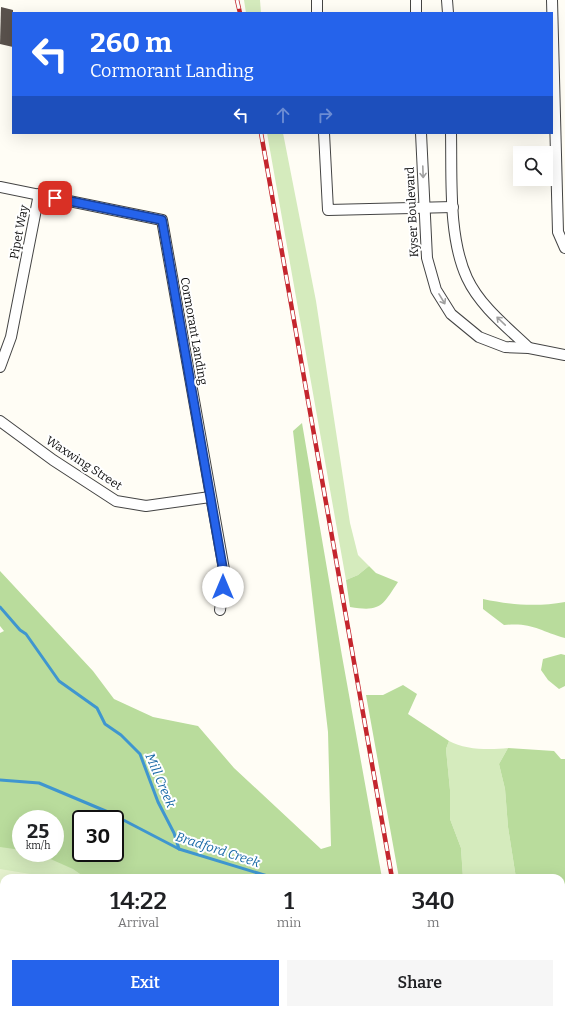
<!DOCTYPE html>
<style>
:root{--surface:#fff;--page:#f6f6f6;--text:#202124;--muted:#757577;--accent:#2563eb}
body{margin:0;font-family:Bitter,serif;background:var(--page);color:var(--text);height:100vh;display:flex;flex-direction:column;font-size:15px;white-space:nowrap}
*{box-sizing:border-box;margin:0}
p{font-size:13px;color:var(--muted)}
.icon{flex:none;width:22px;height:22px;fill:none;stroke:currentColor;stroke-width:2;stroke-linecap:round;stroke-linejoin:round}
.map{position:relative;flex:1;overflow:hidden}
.details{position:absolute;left:0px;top:874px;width:565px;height:140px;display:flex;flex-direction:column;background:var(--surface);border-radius:12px 12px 0 0;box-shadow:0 4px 16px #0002}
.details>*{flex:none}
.banner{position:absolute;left:12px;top:12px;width:541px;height:122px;border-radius:0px;box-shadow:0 4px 16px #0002;background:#2563eb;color:#fff;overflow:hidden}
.controls{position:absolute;left:513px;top:146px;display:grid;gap:8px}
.controls a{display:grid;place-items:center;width:40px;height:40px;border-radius:0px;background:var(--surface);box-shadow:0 4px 16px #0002;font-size:20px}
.speed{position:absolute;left:12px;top:810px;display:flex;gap:8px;font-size:20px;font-weight:700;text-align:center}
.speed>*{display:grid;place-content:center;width:52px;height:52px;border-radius:50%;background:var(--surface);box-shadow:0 4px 16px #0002;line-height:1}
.speed small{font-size:10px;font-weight:400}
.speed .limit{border:2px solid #111;border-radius:6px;background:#fff;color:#111}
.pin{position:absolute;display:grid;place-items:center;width:34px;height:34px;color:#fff;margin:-17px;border-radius:8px;box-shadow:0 2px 6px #0006}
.me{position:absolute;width:44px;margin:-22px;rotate:0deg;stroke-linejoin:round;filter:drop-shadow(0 0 3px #0008)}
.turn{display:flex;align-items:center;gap:14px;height:84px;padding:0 12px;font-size:18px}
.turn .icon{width:52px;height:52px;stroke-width:2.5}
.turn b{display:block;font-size:28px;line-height:34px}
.lanes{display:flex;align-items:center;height:38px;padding:0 12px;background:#0003;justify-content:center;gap:20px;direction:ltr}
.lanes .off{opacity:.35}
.eta{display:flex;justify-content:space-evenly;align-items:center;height:68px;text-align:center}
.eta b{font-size:24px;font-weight:600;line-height:28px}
.primary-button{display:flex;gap:8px;margin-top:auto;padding:8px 12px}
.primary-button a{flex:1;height:46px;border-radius:0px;background:var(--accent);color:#fff;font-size:16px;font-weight:600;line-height:46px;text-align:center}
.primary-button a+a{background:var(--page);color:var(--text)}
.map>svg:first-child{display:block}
.green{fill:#d5ebbd;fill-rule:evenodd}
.forest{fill:#b9dc9c;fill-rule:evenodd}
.pitch{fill:#e6f2cf}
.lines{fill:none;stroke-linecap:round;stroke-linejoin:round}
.stream{stroke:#3f96cf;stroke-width:3}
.building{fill:#5a524d}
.minor-casing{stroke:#444;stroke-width:12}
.minor{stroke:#fff;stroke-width:10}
.rail-casing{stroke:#c4262e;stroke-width:4.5}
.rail{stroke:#fff;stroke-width:3;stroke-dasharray:9;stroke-linecap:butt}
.oneway{stroke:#a0a0a0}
.route-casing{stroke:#184099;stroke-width:10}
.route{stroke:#2563eb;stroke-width:7}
.labels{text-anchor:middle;stroke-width:4;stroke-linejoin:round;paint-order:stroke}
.street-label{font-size:12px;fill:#111;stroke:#fff}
.water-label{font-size:13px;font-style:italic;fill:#1768a6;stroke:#fff}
</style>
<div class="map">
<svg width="565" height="1014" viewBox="0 0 565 1014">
<rect width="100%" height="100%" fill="#fffdf5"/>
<!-- green -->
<g class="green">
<polygon points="244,0 260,0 261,13 246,13"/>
<polygon points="267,133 283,133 316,301 350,523 358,555 369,566 358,575 346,580"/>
<path d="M449 741C465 750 490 750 508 748L499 764 505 789 508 827 516 878H463L461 848 450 819V790L446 749Z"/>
<path d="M0 780 39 783 274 878H4V1010H404V1014H0ZM21 819H55V853H21ZM81 819H115V853H81Z"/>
<polygon points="474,1010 536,1010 536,1014 475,1014"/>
</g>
<!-- forest -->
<g class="forest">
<path d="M302 423 342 656 382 878H86L73 869 37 853H55V819H21V850L0 847V633L4 631 0 626V571L93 671 114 699 153 717 198 726 234 768 321 849 331 846 328 732 293 431ZM81 819H115V853H81Z"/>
<path d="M369 566 376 573 398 582C382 606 381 612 350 607L346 580 358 575Z"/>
<path d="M483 599C511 605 537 607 565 602V638C540 631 532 622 504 625L483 609Z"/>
<polygon points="561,654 565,655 565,686 559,689 548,680 541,670 543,659"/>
<polygon points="403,685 417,694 408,714 449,741 446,749 450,790 450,819 461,848 463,878 399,878 366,695 383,695"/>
<polygon points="508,748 554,751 561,759 565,759 565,1014 536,1014 536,1010 561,1010 561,878 516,878 508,827 505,789 499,764"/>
<polygon points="348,1010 404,1010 404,1014 352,1014"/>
<polygon points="425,1010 474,1010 475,1014 426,1014"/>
</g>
<!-- pitch -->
<g class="pitch">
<polygon points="0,869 48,877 4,878 4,924 0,924"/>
<polygon points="0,938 4,939 4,1010 23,1010 22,1014 0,1014"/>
<polygon points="128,1010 279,1010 277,1014 135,1014"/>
</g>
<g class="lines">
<!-- stream -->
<g class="stream">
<polyline points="0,607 20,630 26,634 59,681 97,708 105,724 121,735 140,754 158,802 174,833 179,849"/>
<polyline points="0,780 39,783 108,812 179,849 274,878"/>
<polyline points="561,909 565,907"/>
</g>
</g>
<!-- building -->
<polygon class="building" points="1,7 13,10 13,47 0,44"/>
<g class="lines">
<defs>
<g id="minor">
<polyline points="317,0 317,13"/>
<polyline points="416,0 416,13"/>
<polyline points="447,0 448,13"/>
<polyline points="552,0 558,232 565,248"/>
<polyline points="324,133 328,210 453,207"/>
<polyline points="421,133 427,258 436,290 451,314 479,337 505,347 529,348 565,355"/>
<path d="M451 133C452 178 448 237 467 278 480 306 507 327 529 348"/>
<polyline points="0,187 162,220 225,575 220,610"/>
<polyline points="0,367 11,337 39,194"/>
<polyline points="0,421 53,460 116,501 146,506 210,497"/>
</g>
</defs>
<!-- minor casing -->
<use href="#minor" class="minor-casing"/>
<!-- minor -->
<use href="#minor" class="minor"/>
<defs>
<g id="rail">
<polyline points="237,0 240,13"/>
<polyline points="261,133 392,878"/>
<polyline points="416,1010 416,1014"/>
</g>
</defs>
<!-- rail casing -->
<use href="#rail" class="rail-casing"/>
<!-- rail -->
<use href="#rail" class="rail"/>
</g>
<!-- one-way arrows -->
<defs><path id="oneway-shaft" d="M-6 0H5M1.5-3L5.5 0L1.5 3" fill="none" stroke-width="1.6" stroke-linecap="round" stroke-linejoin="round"/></defs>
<g class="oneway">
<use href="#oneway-shaft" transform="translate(423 172) rotate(88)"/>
<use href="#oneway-shaft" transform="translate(442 299) rotate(59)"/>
<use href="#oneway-shaft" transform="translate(501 321) rotate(-136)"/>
</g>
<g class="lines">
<defs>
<polyline id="route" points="55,198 162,220 224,575 223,587"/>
</defs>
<!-- route casing -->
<use href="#route" class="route-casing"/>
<!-- route -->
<use href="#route" class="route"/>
</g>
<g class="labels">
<!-- street labels -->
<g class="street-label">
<text transform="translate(412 212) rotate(-93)" y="4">Kyser Boulevard</text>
<text transform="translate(19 232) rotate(-79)" y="4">Pipet Way</text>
<text transform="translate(194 331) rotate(80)" y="4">Cormorant Landing</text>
<text transform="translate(84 463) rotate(33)" y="4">Waxwing Street</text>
</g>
<!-- water labels -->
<g class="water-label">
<text transform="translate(161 780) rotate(67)" y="5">Mill Creek</text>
<text transform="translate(218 849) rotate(18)" y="5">Bradford Creek</text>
</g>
</g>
</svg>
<div class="controls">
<a><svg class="icon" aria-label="search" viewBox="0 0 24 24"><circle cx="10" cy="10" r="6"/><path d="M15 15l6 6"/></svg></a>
</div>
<div class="speed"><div>25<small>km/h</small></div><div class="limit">30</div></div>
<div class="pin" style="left:55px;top:198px;background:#d93025"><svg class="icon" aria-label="arrive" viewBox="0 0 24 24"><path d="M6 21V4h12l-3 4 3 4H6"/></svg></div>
<svg class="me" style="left:223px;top:587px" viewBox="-20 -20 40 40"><circle r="19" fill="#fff"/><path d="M0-13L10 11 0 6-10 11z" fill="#2563eb"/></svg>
<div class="banner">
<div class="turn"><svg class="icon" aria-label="left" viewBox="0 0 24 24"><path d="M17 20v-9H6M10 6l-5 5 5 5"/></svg><div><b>260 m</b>Cormorant Landing</div></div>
<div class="lanes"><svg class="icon" aria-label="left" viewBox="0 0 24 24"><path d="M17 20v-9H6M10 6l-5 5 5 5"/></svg><svg class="icon off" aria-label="ahead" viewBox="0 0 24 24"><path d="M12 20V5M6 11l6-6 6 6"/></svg><svg class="icon off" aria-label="right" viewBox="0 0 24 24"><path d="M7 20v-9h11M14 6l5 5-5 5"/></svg></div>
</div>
<section class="details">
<div class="eta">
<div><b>14:22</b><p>Arrival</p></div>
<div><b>1</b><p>min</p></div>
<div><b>340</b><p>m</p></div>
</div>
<div class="primary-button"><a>Exit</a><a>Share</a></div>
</section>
</div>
